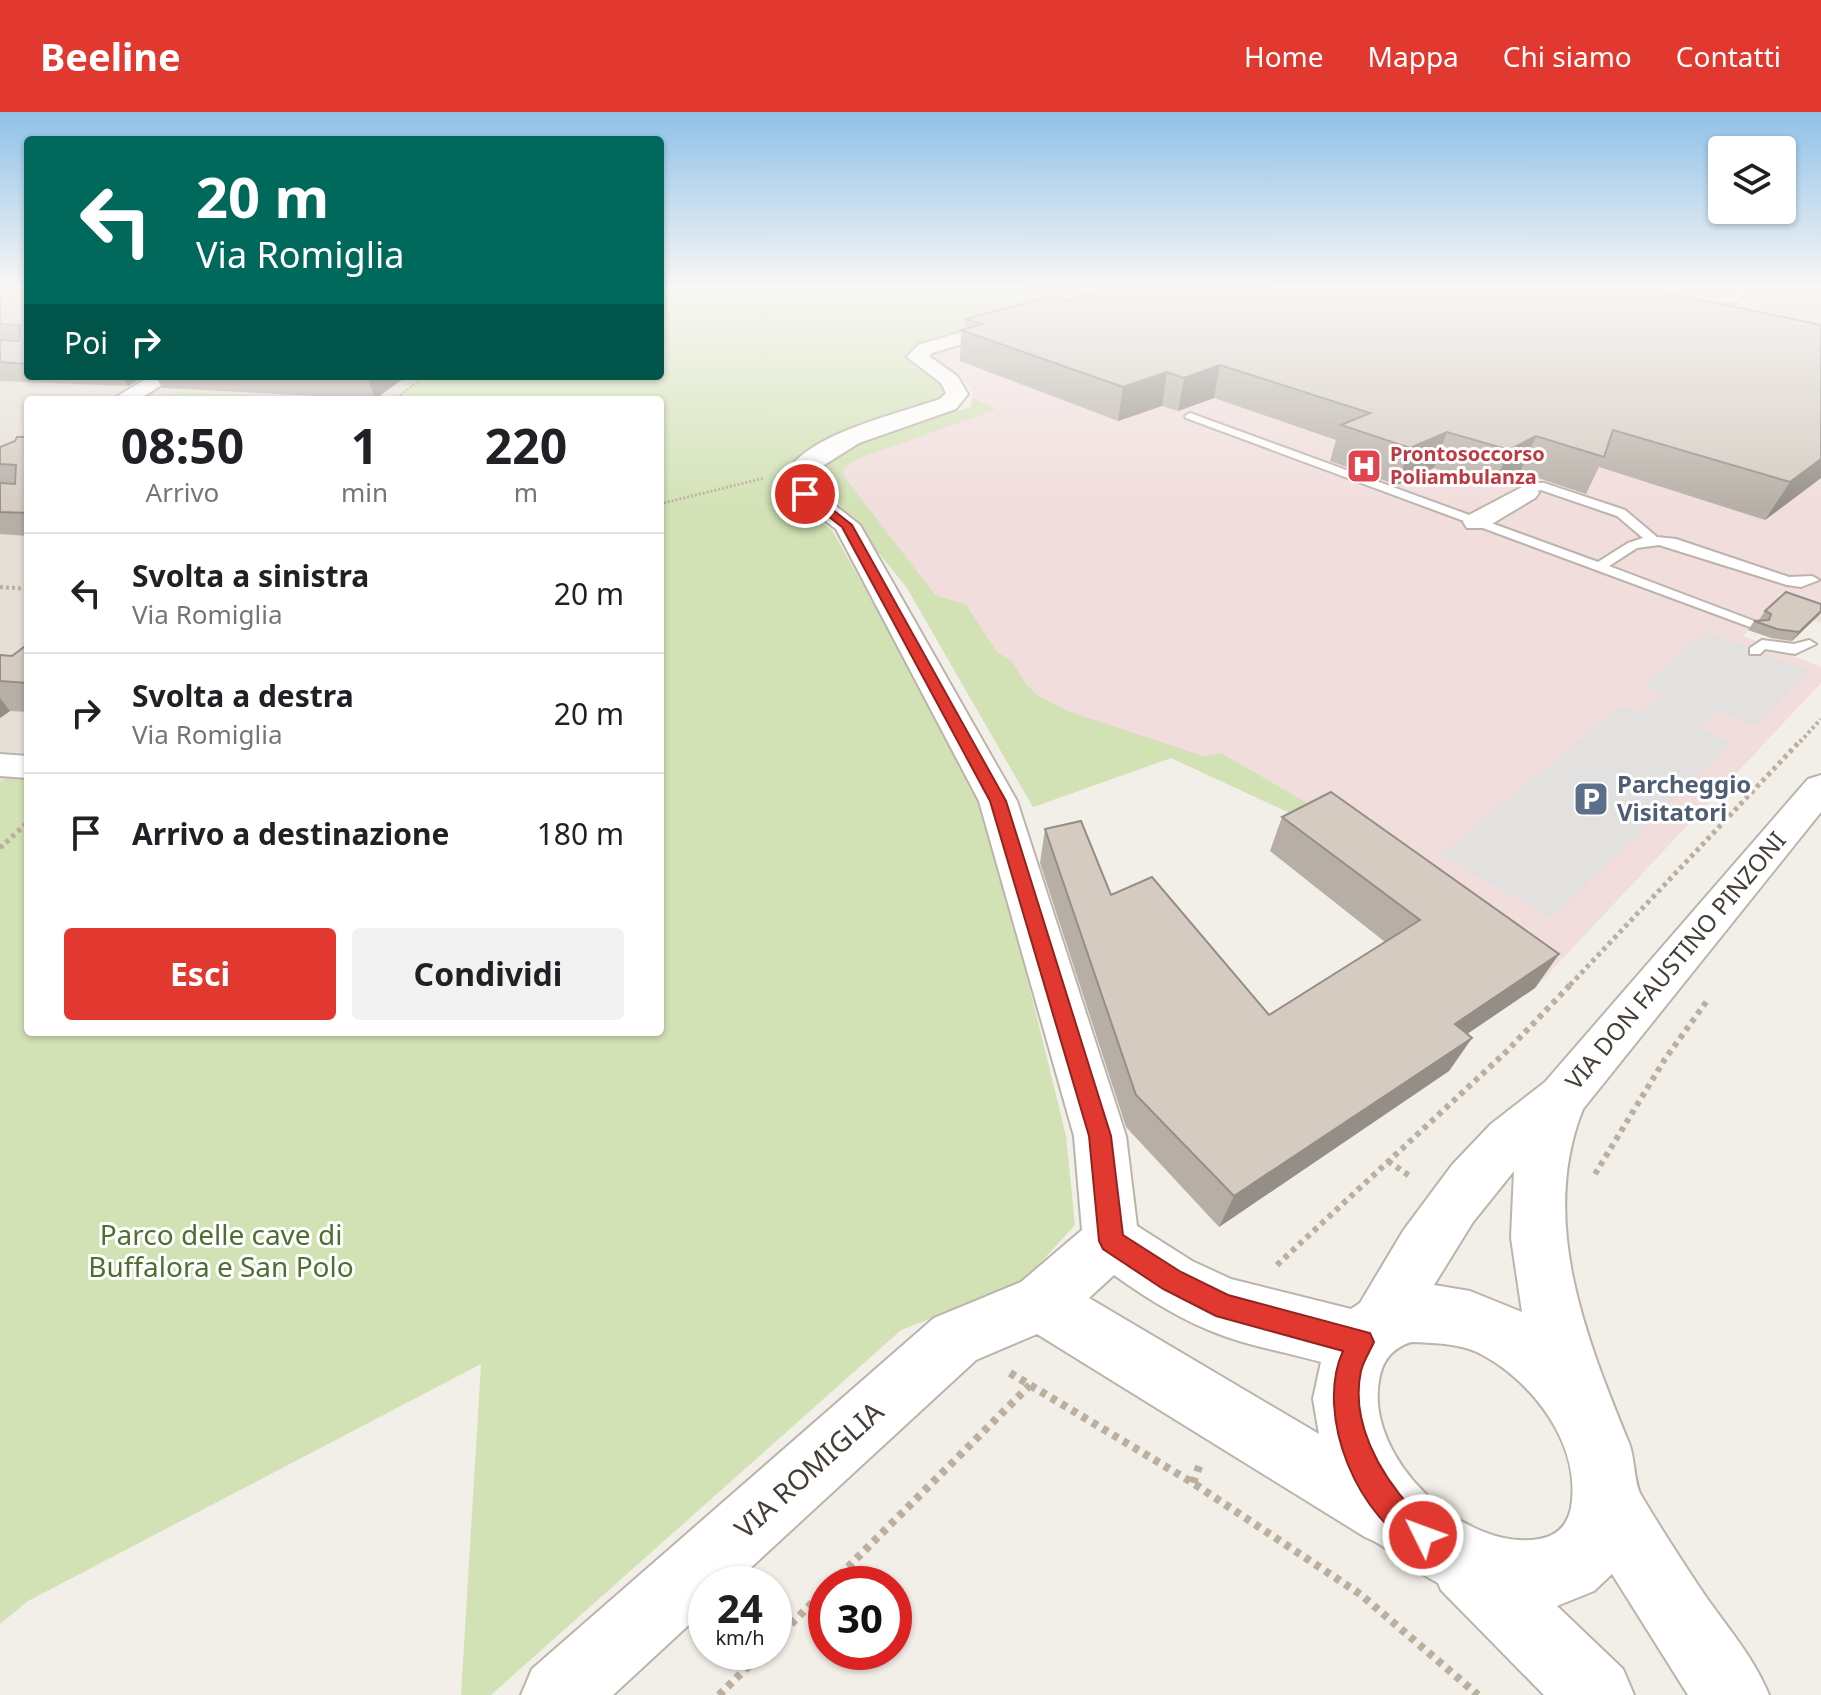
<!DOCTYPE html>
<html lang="it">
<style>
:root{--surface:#fff;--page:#f2f2f2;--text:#202124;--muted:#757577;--line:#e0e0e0;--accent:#e1382f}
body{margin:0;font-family:"Noto Sans",sans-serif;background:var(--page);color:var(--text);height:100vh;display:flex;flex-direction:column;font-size:30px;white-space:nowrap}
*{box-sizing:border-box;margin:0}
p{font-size:26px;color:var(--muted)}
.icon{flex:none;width:44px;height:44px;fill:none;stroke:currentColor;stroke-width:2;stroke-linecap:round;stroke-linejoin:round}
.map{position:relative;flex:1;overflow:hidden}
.panel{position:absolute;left:24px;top:284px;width:640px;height:640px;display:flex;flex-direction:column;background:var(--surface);border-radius:8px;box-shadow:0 2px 6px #0004}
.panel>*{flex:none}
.hud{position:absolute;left:24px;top:24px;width:640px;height:244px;border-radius:8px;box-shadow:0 2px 6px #0004;background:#00695c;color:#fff;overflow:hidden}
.fabs{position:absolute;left:1708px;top:24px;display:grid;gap:16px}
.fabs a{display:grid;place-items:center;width:88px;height:88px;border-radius:8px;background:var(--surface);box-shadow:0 2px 6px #0004;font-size:40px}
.speed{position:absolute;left:688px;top:1454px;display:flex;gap:16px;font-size:40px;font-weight:700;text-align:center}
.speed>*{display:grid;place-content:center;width:104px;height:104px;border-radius:50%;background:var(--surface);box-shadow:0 2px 6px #0004;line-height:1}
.speed small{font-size:20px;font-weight:400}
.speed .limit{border:12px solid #d22;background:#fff;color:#111}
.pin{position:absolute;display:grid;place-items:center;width:68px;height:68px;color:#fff;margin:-34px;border:4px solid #fff;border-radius:50%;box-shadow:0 2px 8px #0007}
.me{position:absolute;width:88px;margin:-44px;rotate:312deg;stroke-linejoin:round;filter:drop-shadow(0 0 6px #0008)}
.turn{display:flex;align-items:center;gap:28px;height:168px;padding:0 40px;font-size:36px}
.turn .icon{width:104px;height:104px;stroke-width:2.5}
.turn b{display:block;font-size:56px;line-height:68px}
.then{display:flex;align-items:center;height:76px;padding:0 40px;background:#0003;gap:16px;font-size:30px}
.eta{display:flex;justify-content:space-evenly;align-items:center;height:136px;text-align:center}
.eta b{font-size:48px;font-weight:700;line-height:56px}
.button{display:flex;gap:16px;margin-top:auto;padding:16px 40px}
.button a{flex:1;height:92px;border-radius:8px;background:var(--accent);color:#fff;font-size:32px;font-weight:700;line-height:92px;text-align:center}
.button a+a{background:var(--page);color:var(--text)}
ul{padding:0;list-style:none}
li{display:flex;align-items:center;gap:24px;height:120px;padding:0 40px;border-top:2px solid var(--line)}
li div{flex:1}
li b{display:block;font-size:30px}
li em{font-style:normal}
header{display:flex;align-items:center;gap:48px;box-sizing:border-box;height:112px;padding:0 40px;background:var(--accent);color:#fff}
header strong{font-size:38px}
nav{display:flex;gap:44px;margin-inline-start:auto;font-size:28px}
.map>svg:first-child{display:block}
.residential{fill:#e5dfd6}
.medical{fill:#f1dddc}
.green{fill:#d2e2b5}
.parking{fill:#e3e1df}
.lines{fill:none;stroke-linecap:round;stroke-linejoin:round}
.lane-casing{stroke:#bcb4ab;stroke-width:4}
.street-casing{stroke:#bcb4ab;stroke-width:4}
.path-far5{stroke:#bcaf9e;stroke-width:2;stroke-dasharray:2 2;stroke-linecap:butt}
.path-far4{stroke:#bcaf9e;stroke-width:3;stroke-dasharray:2 2;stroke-linecap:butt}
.path-far3{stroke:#bcaf9e;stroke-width:4;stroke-dasharray:3 3;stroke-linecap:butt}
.path-far2{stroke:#bcaf9e;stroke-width:5;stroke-dasharray:4 4;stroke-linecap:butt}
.path-far1{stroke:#bcaf9e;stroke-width:6;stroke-dasharray:5 5;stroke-linecap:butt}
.path{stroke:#bcaf9e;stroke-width:8;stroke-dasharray:6 6;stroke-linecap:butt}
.lane{fill:#fff;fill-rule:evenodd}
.street{fill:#fff;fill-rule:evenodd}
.wall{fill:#b7afa6}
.shaded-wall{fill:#958e87}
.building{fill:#d5cbc1;stroke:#958e87;stroke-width:2}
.route{fill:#e1382f;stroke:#92241f;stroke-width:2}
.labels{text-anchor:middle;stroke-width:6;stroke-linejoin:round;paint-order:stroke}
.far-health-label{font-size:20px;font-weight:bold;fill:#be3a42;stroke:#fff;text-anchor:start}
.service-label{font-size:24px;font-weight:bold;fill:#4e5e75;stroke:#fff;text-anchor:start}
.street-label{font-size:24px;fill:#443e37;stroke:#fff}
.near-park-label{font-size:28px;fill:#4f6f31;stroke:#fff}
.near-street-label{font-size:28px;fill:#443e37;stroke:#fff}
</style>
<header>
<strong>Beeline</strong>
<nav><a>Home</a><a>Mappa</a><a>Chi siamo</a><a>Contatti</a></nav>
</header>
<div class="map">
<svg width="1821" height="1583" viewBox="0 0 1821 1583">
<rect width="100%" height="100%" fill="#f2eee8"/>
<!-- residential -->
<polygon class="residential" points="0,177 28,264 489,264 463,288 28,288 28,686 0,712"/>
<!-- medical -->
<polygon class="medical" points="1139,177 1821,177 1821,511 1813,509 1789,532 1748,518 1743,524 1821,555 1821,571 1535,876 1318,714 1171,646 1033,695 907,476 815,362 851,333 972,295 972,277 929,242"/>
<!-- green -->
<g class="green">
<polygon points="660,177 1115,177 915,236 906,247 939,270 944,281 936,289 804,341 785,362 790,386 832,418 984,689 1066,1024 1075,1113 1021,1172 901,1218 491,1583 461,1583 481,1252 28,1489 0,1512 0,671 28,648 28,920 660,920 660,288 391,288 422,264 660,264"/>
<polygon points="177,280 358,288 161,288"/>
<path d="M972 286 997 297 857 347 843 357 844 364 935 483 966 493 997 540 1012 550 1026 572 1037 583 1067 599 1203 644 1221 641 1333 706 1318 714 1171 646 1033 695 907 476 815 362C833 329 934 307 971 295Z"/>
</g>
<!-- parking -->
<g class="parking">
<polygon points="1788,177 1821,177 1821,229 1727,209"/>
<polygon points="1706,520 1810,559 1754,614 1718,599 1699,616 1731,631 1552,806 1440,743 1621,594 1640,601 1663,581 1643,572"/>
</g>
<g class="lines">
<defs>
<g id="lane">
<polygon points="1190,301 1598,450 1628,431 1643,426 1617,404 1541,378 1522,384 1522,378 1536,371 1544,371 1625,398 1657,425 1676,427 1789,465 1812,464 1819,468 1801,475 1787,473 1659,433 1637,436 1609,454 1762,512 1760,515 1750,515 1186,306 1185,304"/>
<polygon points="1762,528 1794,532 1809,528 1816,532 1795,542 1765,537 1760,542 1750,542 1750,536"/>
</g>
<g id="street">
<path d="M1107 177H1134L1132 181 932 241 929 244 957 264 968 282 956 297 859 331 813 360 817 379 860 413 1017 689 1126 1024 1137 1114 1192 1149 1231 1167 1351 1197 1360 1191 1403 1119 1452 1053 1491 1012 1545 970 1808 667 1821 663V700L1583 997C1538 1109 1587 1228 1629 1331 1635 1346 1634 1371 1641 1383 1660 1415 1680 1446 1700 1476 1724 1512 1753 1543 1769 1583H1688L1612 1462 1594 1479 1557 1494 1623 1557 1634 1583H1544L1441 1478 1438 1471C1412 1458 1392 1436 1365 1425L1037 1222 976 1248 733 1472H706V1497L613 1583H521L532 1557 934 1206 1021 1170 1082 1118 1074 1024 979 689 836 417 796 387 788 358C814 320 898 302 940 287L946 281 941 271 907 245 918 233ZM1514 1059 1511 1126 1522 1200 1470 1179 1434 1173 1473 1110ZM1114 1163C1148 1187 1184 1210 1224 1224 1255 1235 1289 1241 1321 1250L1313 1287 1319 1322 1089 1186ZM1411 1230C1432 1231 1457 1231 1477 1240 1532 1267 1582 1333 1571 1396 1567 1414 1557 1424 1539 1427 1464 1440 1365 1346 1379 1269 1382 1249 1391 1237 1411 1230Z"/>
<polygon points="1734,177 1756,177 1733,191 1721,191 1718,187"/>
<polygon points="151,264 176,264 138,288 111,288"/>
<polygon points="1526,373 1535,376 1539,381 1535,386 1485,416 1467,416 1463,410 1467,404"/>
<polygon points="0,642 28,644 28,666 0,664"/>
</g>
</defs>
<!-- lane casing -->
<use href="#lane" class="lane-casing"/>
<!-- street casing -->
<use href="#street" class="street-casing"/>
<!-- path-far5 -->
<g class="path-far5">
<polyline points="1812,177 1817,178"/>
<polyline points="1777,183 1799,188"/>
<polyline points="394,288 425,264"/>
</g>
<!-- path-far4 -->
<polyline class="path-far4" points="660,392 764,366"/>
<!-- path-far3 -->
<g class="path-far3">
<polyline points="0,475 28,477"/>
<polyline points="1800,630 1821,607"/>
</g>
<!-- path-far2 -->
<g class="path-far2">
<polyline points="0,736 28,710"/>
<polyline points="1570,873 1801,628"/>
</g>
<!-- path-far1 -->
<g class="path-far1">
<polyline points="1388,1049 1411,1065"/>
<polyline points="1595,1062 1665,947 1709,886"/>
<polyline points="1277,1153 1507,939 1572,871"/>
</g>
<!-- path -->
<g class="path">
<polyline points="1010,1261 1193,1371 1360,1482 1478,1583"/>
<polyline points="1193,1371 1200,1352"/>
<polyline points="831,1472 1030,1273"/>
<polyline points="774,1529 826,1477"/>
<polyline points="719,1583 763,1540"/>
</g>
<!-- lane -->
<use href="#lane" class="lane"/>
<!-- street -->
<use href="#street" class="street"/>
</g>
<!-- wall -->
<g class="wall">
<polygon points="0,177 28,177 28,264 145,264 128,274 0,269"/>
<polygon points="1068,189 1821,213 1821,366 1765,408 1599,355 1586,382 1520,360 1493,375 1434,356 1397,373 1330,349 1336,328 1214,286 1178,299 1162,294 1118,309 960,249 961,218 966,216 966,207"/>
<polygon points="156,264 407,264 375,287 162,276"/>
<polygon points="28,325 28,424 0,422 0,335"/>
<polygon points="1821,492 1820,502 1792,529 1771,526 1748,518 1754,509 1761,509 1759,508 1765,499"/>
<polygon points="28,532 28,600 10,599 0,606 0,543 12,544"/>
<polygon points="1282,705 1559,842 1535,876 1467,922 1472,926 1449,959 1219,1115 1126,1015 1040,751 1045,717 1111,783 1269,903 1385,830 1270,739"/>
</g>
<!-- shaded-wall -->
<g class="shaded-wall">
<polygon points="1220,253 1214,286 1178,299 1184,266"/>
<polygon points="1167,260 1162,294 1118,309 1123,275"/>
<polygon points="122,264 145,264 128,274"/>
<polygon points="373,264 407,264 375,287 368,267"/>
<polygon points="1447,320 1434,356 1397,373 1410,336"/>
<polygon points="1536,324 1520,360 1493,375 1509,338"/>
<polygon points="1821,347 1821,366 1765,408 1790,370"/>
<polygon points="1821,499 1820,502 1792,529 1799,520"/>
<polygon points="0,586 10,599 0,606"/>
<polygon points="1559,842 1535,876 1433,945 1455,912"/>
<polygon points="1472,926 1449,959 1219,1115 1234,1084"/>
</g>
<!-- building -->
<g class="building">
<polygon points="0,177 28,177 28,252 0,250 0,228 19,229 20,213 0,212"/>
<polygon points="1111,177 1649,177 1821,213 1821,347 1790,370 1613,318 1604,345 1536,324 1509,338 1447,320 1410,336 1341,313 1370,301 1220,253 1184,266 1167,260 1123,275 961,218 982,212 966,207 1051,184 1068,189"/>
<polygon points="297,264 373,264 368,267"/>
<polygon points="17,325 28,325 28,401 0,400 0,371 15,372 16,353 0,352 0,335 15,329"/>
<polygon points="1786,480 1821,492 1821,499 1799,520 1777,517 1754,509 1769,508 1771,502 1765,499"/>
<polygon points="28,532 28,571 0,569 0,543 12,544"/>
<polygon points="1331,680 1559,842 1455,912 1472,926 1234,1084 1136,983 1045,717 1081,709 1111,783 1152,765 1269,903 1420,808 1282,705"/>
</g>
<!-- sky -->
<linearGradient id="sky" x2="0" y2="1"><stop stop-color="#8fc1e8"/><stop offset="0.44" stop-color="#f9f7f5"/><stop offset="1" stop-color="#f9f7f5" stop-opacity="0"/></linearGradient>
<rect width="1821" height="399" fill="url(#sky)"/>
<!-- route -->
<path class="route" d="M802 379H809L852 413 1006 689 1111 1024 1123 1123 1181 1160 1228 1183 1370 1221 1374 1230C1370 1239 1363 1250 1361 1259 1350 1309 1379 1361 1412 1397 1421 1407 1432 1409 1437 1423L1433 1433 1423 1438C1358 1411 1314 1302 1343 1239L1216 1204 1163 1177 1103 1137 1099 1129 1089 1024 990 689 842 415 802 384Z"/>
<!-- icons -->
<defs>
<symbol id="hospital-square" viewBox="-11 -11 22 22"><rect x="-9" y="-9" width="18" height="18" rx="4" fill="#e0444e" stroke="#fff"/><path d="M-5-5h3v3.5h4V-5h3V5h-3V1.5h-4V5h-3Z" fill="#fff"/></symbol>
<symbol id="parking-square" viewBox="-11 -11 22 22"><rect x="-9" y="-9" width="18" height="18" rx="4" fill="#5c6f8a" stroke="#fff"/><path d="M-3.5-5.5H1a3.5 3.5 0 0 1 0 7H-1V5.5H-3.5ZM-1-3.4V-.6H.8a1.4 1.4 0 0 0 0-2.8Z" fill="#fff"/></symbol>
</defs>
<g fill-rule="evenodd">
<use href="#hospital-square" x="1344" y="334" width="40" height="40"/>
<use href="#parking-square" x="1571" y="667" width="40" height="40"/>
</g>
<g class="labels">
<!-- far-health labels -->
<g class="far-health-label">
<text x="1390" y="349">Prontosoccorso<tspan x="1390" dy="23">Poliambulanza</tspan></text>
</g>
<!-- service labels -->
<g class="service-label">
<text x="1617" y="681">Parcheggio<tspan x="1617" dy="28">Visitatori</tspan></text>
</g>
<!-- street labels -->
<g class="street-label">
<text transform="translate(1676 849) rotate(-50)" y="8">VIA DON FAUSTINO PINZONI</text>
</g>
<!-- near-park labels -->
<g class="near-park-label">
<text x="221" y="1133">Parco delle cave di<tspan x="221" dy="32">Buffalora e San Polo</tspan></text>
</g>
<!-- near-street labels -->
<g class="near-street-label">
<text transform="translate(809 1358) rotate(-42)" y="10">VIA ROMIGLIA</text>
</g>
</g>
</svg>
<div class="fabs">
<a><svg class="icon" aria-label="layers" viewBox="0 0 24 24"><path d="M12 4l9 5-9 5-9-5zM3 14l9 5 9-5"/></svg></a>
</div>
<div class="speed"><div>24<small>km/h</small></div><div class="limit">30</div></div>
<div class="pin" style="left:805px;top:382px;background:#d93025"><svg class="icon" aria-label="arrive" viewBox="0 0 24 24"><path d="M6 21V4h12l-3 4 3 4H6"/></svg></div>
<svg class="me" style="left:1423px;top:1423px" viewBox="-20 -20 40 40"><circle r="17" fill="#e1382f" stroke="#fff" stroke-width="3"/><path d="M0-11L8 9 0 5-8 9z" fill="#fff"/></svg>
<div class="hud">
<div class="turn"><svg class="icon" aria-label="left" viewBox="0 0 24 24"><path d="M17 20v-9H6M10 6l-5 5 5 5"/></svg><div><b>20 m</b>Via Romiglia</div></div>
<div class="then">Poi<svg class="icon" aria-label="right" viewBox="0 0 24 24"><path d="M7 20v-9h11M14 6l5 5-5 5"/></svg></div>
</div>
<section class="panel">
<div class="eta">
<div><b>08:50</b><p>Arrivo</p></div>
<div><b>1</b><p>min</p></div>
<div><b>220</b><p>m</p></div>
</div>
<ul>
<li><svg class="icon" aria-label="left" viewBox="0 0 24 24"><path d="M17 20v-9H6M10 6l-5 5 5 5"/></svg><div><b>Svolta a sinistra</b><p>Via Romiglia</p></div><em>20 m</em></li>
<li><svg class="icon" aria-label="right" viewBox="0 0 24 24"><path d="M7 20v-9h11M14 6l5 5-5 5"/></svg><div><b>Svolta a destra</b><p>Via Romiglia</p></div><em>20 m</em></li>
<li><svg class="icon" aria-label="arrive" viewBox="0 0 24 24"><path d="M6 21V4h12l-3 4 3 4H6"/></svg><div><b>Arrivo a destinazione</b></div><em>180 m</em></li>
</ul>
<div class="button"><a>Esci</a><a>Condividi</a></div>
</section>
</div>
